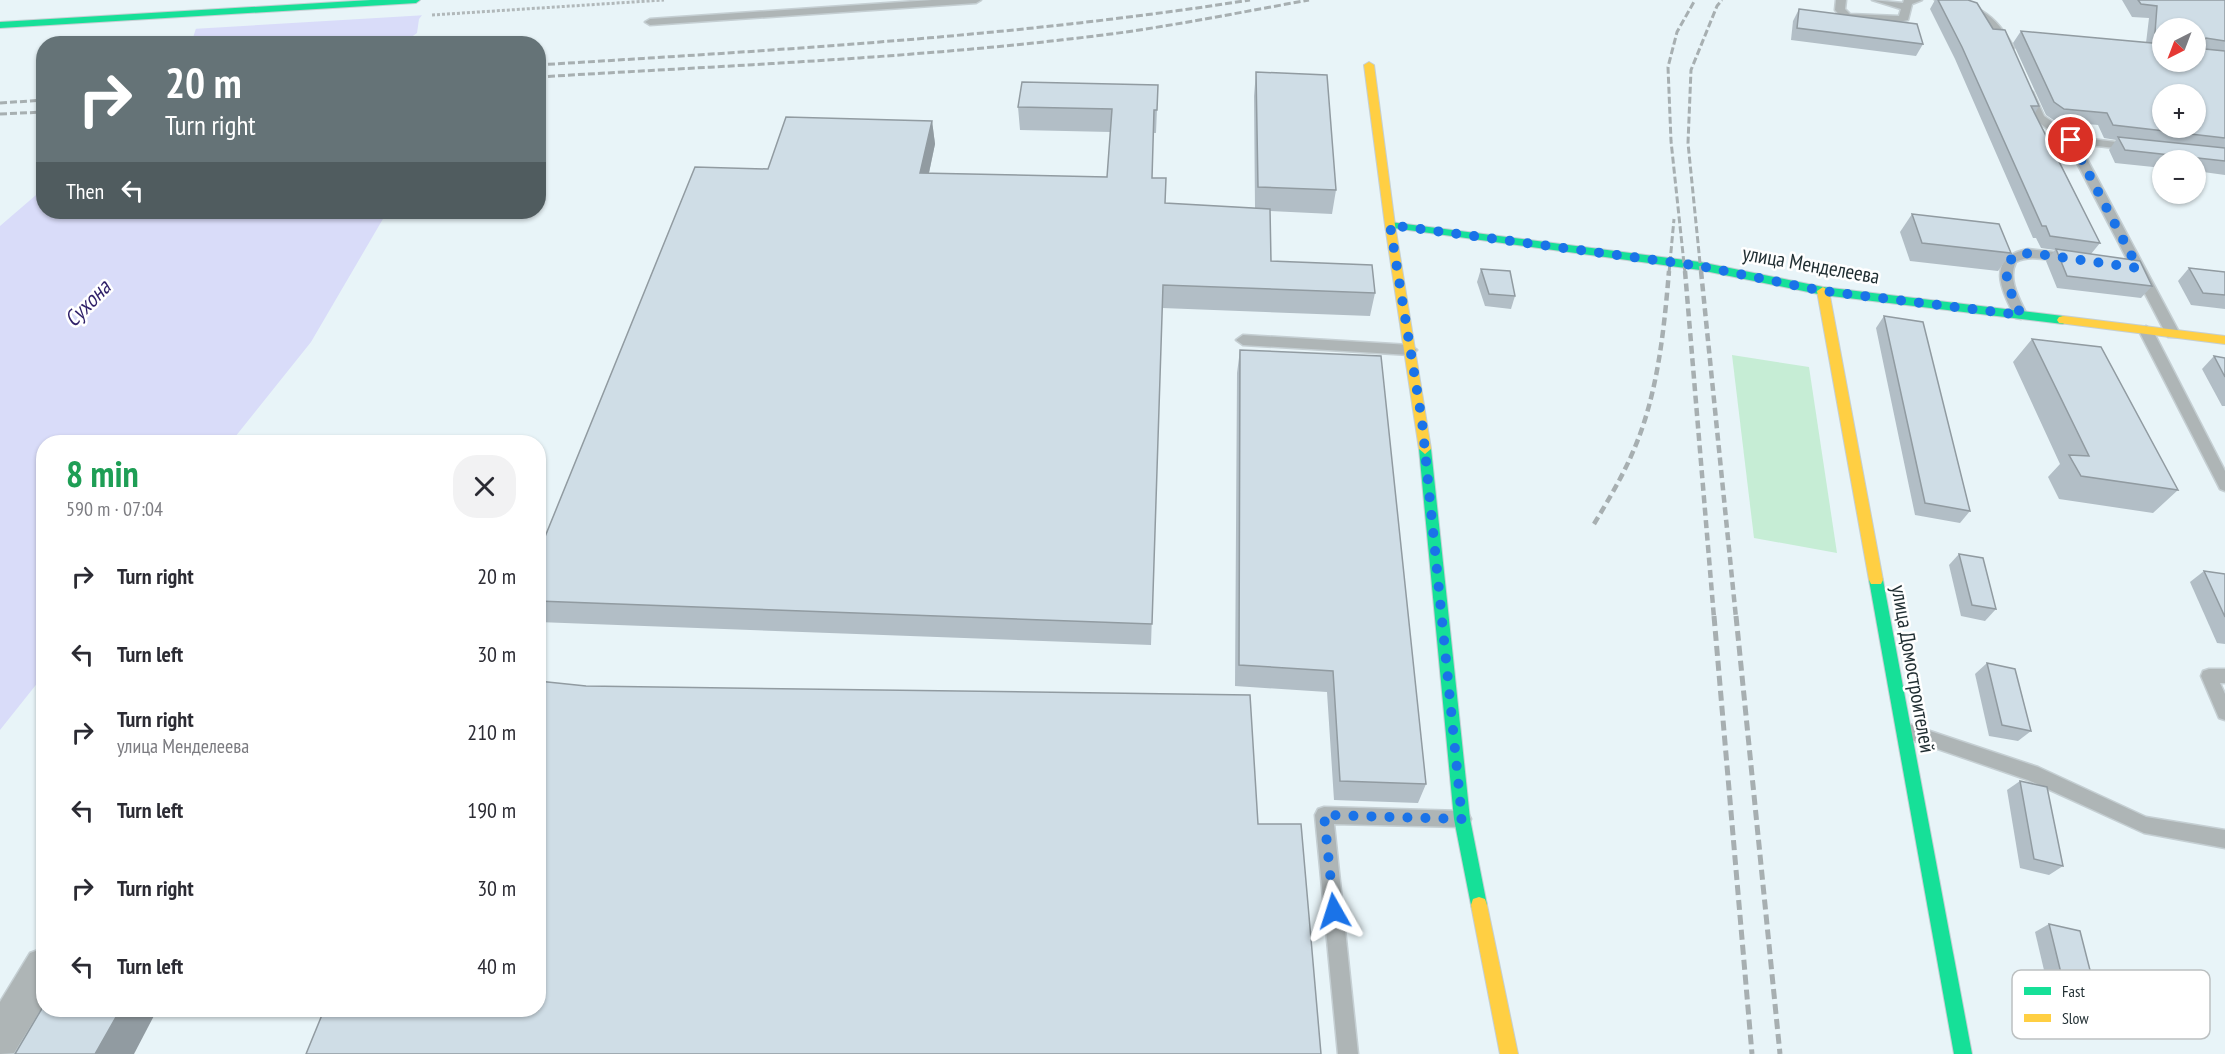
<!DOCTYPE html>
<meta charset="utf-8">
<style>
:root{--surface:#fff;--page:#f2f2f3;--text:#2b2b33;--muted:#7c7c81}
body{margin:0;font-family:"PT Sans Narrow",sans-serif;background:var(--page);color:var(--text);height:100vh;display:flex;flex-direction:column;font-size:22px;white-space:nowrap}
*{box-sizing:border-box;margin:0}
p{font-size:20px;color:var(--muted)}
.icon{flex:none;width:33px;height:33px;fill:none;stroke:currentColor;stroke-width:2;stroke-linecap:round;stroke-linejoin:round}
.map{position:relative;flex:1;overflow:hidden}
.details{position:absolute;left:36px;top:435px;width:510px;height:582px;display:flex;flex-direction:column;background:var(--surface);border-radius:24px;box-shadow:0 2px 4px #0004}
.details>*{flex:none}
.top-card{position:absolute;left:36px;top:36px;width:510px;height:183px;border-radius:24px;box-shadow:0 2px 4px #0004;background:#657377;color:#fff;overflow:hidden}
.needle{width:39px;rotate:222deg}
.controls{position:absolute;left:2152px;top:18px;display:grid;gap:12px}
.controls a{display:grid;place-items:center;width:54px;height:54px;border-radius:50%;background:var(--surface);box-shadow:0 2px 4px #0004;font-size:30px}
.pin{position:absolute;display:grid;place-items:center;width:51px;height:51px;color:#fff;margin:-26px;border:3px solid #fff;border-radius:50%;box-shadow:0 2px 6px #0007}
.me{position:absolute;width:66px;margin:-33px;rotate:354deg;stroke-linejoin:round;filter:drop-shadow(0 0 4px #0008)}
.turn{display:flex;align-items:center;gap:21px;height:126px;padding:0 30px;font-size:27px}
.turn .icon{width:78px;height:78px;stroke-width:2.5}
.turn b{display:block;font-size:42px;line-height:51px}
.then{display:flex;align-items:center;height:57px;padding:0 30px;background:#0003;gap:12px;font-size:22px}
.round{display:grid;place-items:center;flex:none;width:63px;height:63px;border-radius:24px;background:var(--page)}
.overview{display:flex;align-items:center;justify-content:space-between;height:102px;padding:0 30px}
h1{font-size:36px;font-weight:700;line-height:45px;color:#1e9e55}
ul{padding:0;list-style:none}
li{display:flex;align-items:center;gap:18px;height:78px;padding:0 30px}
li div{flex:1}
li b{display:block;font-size:22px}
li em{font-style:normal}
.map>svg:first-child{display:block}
.green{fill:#c6edd5}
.water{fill:#d9dcf9}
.pier{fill:#e8f4f8}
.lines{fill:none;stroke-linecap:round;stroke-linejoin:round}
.lane-casing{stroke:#c5cfd3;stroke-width:3}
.street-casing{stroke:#c5cfd3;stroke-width:3}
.fast-casing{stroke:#c5cfd3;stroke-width:2}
.slow-casing{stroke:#c5cfd3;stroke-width:2}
.path{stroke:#b1b8ba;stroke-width:3;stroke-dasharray:3 2;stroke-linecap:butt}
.lane{fill:#aeb5b6;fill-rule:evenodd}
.street{fill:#aeb5b6;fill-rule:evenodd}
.fast{fill:#16e098;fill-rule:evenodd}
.slow{fill:#ffcf43;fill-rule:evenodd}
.rail-far2{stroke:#a7afb1;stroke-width:3;stroke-dasharray:7 3;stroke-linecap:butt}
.rail-far1{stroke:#a7afb1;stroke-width:4.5;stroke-dasharray:8 4.5;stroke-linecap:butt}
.rail{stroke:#a7afb1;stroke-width:5;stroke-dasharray:10 5;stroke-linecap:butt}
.wall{fill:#b2bec6;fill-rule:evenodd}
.shaded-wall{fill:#919ba1}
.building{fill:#cfdde6;stroke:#919ba1;stroke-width:1.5;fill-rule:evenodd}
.route{stroke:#1a73e8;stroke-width:10;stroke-dasharray:0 18}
.labels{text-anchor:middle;stroke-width:5;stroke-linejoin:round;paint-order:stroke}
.street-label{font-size:21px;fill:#1f2d31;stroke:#fff}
.water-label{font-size:22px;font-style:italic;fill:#2e1f68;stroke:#fff}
.key{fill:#fff;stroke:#bcc0c1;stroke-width:1.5}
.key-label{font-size:16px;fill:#1f2d31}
</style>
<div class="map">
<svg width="2225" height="1054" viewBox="0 0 2225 1054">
<rect width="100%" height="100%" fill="#e8f4f8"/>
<!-- green -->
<polygon class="green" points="1732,355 1809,367 1837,553 1754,538"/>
<!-- water -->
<g class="water">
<polygon points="205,0 434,0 419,19 417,33 403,43 191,44"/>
<polygon points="43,189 44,212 387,212 311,342 231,442 44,442 43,676 0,730 0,226"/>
</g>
<!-- pier -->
<polygon class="pier" points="202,0 437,0 427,15 192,29"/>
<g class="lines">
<defs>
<g id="lane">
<polygon points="932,0 981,0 976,3 650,25 645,22 650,19"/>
<polygon points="1836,0 1846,0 1845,9 1850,14 1899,16 1901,9 1872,0 1903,3 1904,0 1922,0 1912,4 1908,20 1899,22 1843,19 1835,10"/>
<path d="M1935 0C1974 0 1996 14 2014 48L2005 50 1993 31 1978 17Z"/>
<polygon points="2028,89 2033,92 2044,116 2074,137 2133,144 2139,147 2133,150 2079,144 2180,334 2178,337 2168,337 2166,334 2066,142 2035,120 2023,92"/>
<path d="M2028 249 2072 254 2078 258C2068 268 2034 251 2016 262 2007 279 2020 300 2027 315L2021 319 2016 318C2001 291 1985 257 2028 249Z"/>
<polygon points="2146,326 2153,331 2225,471 2225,491 2220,489 2218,485 2139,331"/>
<polygon points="1243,335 1410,345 1417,350 1410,355 1243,345 1236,340"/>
<polygon points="2209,669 2225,669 2225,683 2220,683 2225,694 2225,720 2219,718 2201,676 2203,671"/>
<polygon points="1906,723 2038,767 2146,817 2225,830 2225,848 2144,833 2028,780 1900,736 1898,731 1900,726"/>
<polygon points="1324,807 1462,811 1468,813 1471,819 1468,825 1462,827 1334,824 1358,1054 1338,1054 1315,815 1318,809"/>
</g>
<polygon id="street" points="44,948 44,1004 14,1053 0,1054 0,1002 30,953"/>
<g id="fast">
<polygon points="371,0 420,0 416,3 0,28 0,22"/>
<polygon points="1390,222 1700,262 1823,287 2063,316 2069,320 2063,324 1823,295 1700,270 1386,227 1386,223"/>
<polygon points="1425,444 1431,449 1470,819 1487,905 1485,911 1479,913 1473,911 1471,905 1454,819 1419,449"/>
<polygon points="1876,574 1881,576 1883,580 1972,1054 1954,1054 1869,580 1871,576"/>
</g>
<g id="slow">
<polygon points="1369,62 1374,65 1395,225 1431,449 1425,454 1419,449 1385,225 1364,65"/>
<polygon points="1823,287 1829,291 1883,580 1881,584 1871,584 1869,580 1817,291"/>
<polygon points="2063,316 2225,336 2225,344 2059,323 2057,320 2059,317"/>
<polygon points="1479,897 1485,899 1487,905 1518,1054 1500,1054 1471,905 1473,899"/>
</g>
</defs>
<!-- lane casing -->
<use href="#lane" class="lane-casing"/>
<!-- street casing -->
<use href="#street" class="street-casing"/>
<!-- fast casing -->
<use href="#fast" class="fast-casing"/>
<!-- slow casing -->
<use href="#slow" class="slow-casing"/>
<!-- path -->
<polyline class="path" points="432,15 664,0"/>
<!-- lane -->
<use href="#lane" class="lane"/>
<!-- street -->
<use href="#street" class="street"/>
<!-- fast -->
<use href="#fast" class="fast"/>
<!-- slow -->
<use href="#slow" class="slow"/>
<!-- rail-far2 -->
<g class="rail-far2">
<path d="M538 65C776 50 1014 37 1250 0"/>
<path d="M538 77C734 65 931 58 1126 32 1187 23 1248 11 1309 0"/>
<polyline points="0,103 44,100"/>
<polyline points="0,114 44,112"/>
<polyline points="1669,273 1674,219"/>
<polyline points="1685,273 1671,141 1668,67 1677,32 1695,0"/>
<polyline points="1701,273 1688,143 1691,70 1717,6 1722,0"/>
</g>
<!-- rail-far1 -->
<g class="rail-far1">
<polyline points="1685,271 1714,618"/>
<polyline points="1701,271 1736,618"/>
<path d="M1594 524C1609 499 1624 474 1635 447 1658 392 1664 330 1669 271"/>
</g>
<!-- rail -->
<g class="rail">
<polyline points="1714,616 1752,1054"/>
<polyline points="1736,616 1780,1054"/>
</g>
</g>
<!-- wall -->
<g class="wall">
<polygon points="1935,0 1968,0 2039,106 2035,113 2100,243 2091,254 2152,286 2141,298 2057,288 2046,261 2055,250 2041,248 2036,238 2033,238 1955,59 1930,9"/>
<path d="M2122 0H2225V175L2196 171V160H2163V168L2115 163 2109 150 2116 140 2104 138 2098 125 2055 121 2046 115 2013 43 2021 31 2146 43 2149 18 2132 17ZM2163 28H2196L2163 62Z"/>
<polygon points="1799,9 1923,44 1916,56 1791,40 1793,21"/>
<polygon points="1256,72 1336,190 1332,214 1270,211 1271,261 1375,293 1370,316 1162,308 1151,645 538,622 538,554 768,169 932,121 935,144 929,173 1107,177 1111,132 1020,130 1018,107 1158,85 1156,133 1153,133 1152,178 1165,203 1255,208 1254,96"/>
<polygon points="1912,214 2011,253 1998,271 1910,261 1900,232"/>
<polygon points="2189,268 2225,272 2225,309 2191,305 2178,281"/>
<polygon points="1481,269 1515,296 1511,309 1485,306 1477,282"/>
<polygon points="1884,316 1970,511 1960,523 1915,515 1876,328"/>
<polygon points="2032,339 2178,490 2153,513 2059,499 2048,477 2060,464 2013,362"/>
<polygon points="1240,350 1426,784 1418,803 1334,800 1327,692 1235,686 1237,373"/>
<polygon points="2214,356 2225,358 2225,406 2222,406 2202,369"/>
<polygon points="1959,554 1996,609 1985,621 1961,616 1949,565"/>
<polygon points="2204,571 2225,574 2225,644 2217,643 2190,582"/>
<polygon points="1987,663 2031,731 2018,741 1989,736 1975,674"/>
<polygon points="2020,781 2063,866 2049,875 2020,868 2007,790"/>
<polygon points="2049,924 2103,1021 2087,1028 2056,1021 2035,932"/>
</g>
<!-- shaded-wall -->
<g class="shaded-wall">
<polygon points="932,121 935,144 924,196 920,173"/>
<polygon points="120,1010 157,1010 134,1054 95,1054"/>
</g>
<!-- building -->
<g class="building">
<polygon points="1938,0 1968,0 1977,3 1993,29 2005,30 2039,106 2031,106 2100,243 2050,236 2046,226 2042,226 1962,47"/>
<path d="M2138 0H2225V41L2206 38 2203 41 2205 49 2225 51V138L2113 125 2107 113 2064 109 2054 102 2021 31 2163 44V62H2196V28H2163V35L2155 33 2157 6 2141 4ZM2163 94H2196V128H2163Z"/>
<polygon points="1799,9 1917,24 1923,44 1797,28"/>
<polygon points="1256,72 1327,75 1336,190 1258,187"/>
<polygon points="1022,82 1158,85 1157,110 1154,110 1152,178 1166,178 1165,203 1270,209 1271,261 1372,265 1375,293 1163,285 1152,624 538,601 538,554 695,167 768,169 786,117 932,121 920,173 1107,177 1112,109 1018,107"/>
<polygon points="2118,137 2225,148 2225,161 2125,150"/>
<polygon points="1912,214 1999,224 2011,253 1922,243"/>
<polygon points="2056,249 2140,261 2152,286 2067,276"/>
<polygon points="2189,268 2225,272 2225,295 2203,293"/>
<polygon points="1481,269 1510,271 1515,296 1489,294"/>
<polygon points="1884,316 1923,322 1970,511 1925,503"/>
<polygon points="2032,339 2101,347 2178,490 2081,476 2069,455 2089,456"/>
<polygon points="1240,350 1381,356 1426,784 1340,781 1333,671 1239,665"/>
<polygon points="2214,356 2225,358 2225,377"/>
<polygon points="1959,554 1983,558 1996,609 1972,605"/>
<polygon points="2204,571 2225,574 2225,617"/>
<polygon points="1987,663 2015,669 2031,731 2002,725"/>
<polygon points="538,681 586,686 1250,695 1258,824 1301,824 1321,1054 306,1054 324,1010 538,1010"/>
<polygon points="2020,781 2047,787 2063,866 2034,859"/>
<polygon points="2049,924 2080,931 2103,1021 2071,1014"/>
<polygon points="44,1005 44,1010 120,1010 95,1054 15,1054"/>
</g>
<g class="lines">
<!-- route -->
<path class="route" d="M1334 911 1324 815 1462 819 1422 421 1390 225 1700 266 1823 291 2021 315C2013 296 1997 272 2015 255L2031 253 2138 268 2071 140"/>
</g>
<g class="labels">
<!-- street labels -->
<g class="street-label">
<text transform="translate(1811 265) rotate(10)" y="7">улица Менделеева</text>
<text transform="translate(1913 669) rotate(80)" y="7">улица Домостроителей</text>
</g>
<!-- water labels -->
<g class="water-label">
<text transform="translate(87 303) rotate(-46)" y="8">Сухона</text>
</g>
</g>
<!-- legend -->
<rect x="2012" y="970" width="198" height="69" rx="9" class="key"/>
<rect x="2024" y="987" width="27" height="8" fill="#16e098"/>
<rect x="2024" y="1014" width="27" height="8" fill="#ffcf43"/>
<g class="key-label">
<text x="2062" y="997">Fast</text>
<text x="2062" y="1024">Slow</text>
</g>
</svg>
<div class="controls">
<a><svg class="needle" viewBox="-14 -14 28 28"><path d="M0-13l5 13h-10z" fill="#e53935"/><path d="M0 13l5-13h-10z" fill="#7c7c81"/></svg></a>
<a>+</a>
<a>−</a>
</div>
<div class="pin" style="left:2071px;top:140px;background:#d93025"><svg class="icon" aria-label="arrive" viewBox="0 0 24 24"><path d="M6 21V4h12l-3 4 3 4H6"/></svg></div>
<svg class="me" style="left:1334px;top:911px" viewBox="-20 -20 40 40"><path d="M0-17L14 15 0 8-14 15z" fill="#1a73e8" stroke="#fff" stroke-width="4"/></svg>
<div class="top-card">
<div class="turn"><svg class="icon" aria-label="right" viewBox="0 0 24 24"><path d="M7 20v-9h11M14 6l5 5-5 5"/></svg><div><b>20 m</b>Turn right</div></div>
<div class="then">Then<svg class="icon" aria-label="left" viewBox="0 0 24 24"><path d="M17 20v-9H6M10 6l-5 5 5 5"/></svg></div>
</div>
<section class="details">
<div class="overview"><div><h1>8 min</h1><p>590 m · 07:04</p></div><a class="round"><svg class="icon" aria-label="close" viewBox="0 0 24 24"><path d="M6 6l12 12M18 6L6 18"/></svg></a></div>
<ul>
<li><svg class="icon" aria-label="right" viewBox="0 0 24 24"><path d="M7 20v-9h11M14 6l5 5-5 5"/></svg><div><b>Turn right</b></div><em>20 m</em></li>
<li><svg class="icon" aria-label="left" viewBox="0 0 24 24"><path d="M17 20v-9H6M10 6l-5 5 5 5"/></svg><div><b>Turn left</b></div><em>30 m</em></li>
<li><svg class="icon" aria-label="right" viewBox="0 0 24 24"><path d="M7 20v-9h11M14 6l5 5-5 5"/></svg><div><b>Turn right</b><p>улица Менделеева</p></div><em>210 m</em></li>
<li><svg class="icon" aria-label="left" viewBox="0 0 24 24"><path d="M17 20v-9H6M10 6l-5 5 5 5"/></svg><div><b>Turn left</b></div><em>190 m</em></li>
<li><svg class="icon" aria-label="right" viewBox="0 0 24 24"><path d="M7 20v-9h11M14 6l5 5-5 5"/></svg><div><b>Turn right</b></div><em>30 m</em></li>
<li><svg class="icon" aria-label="left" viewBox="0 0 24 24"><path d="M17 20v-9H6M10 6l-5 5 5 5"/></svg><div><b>Turn left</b></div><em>40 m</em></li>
</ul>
</section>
</div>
